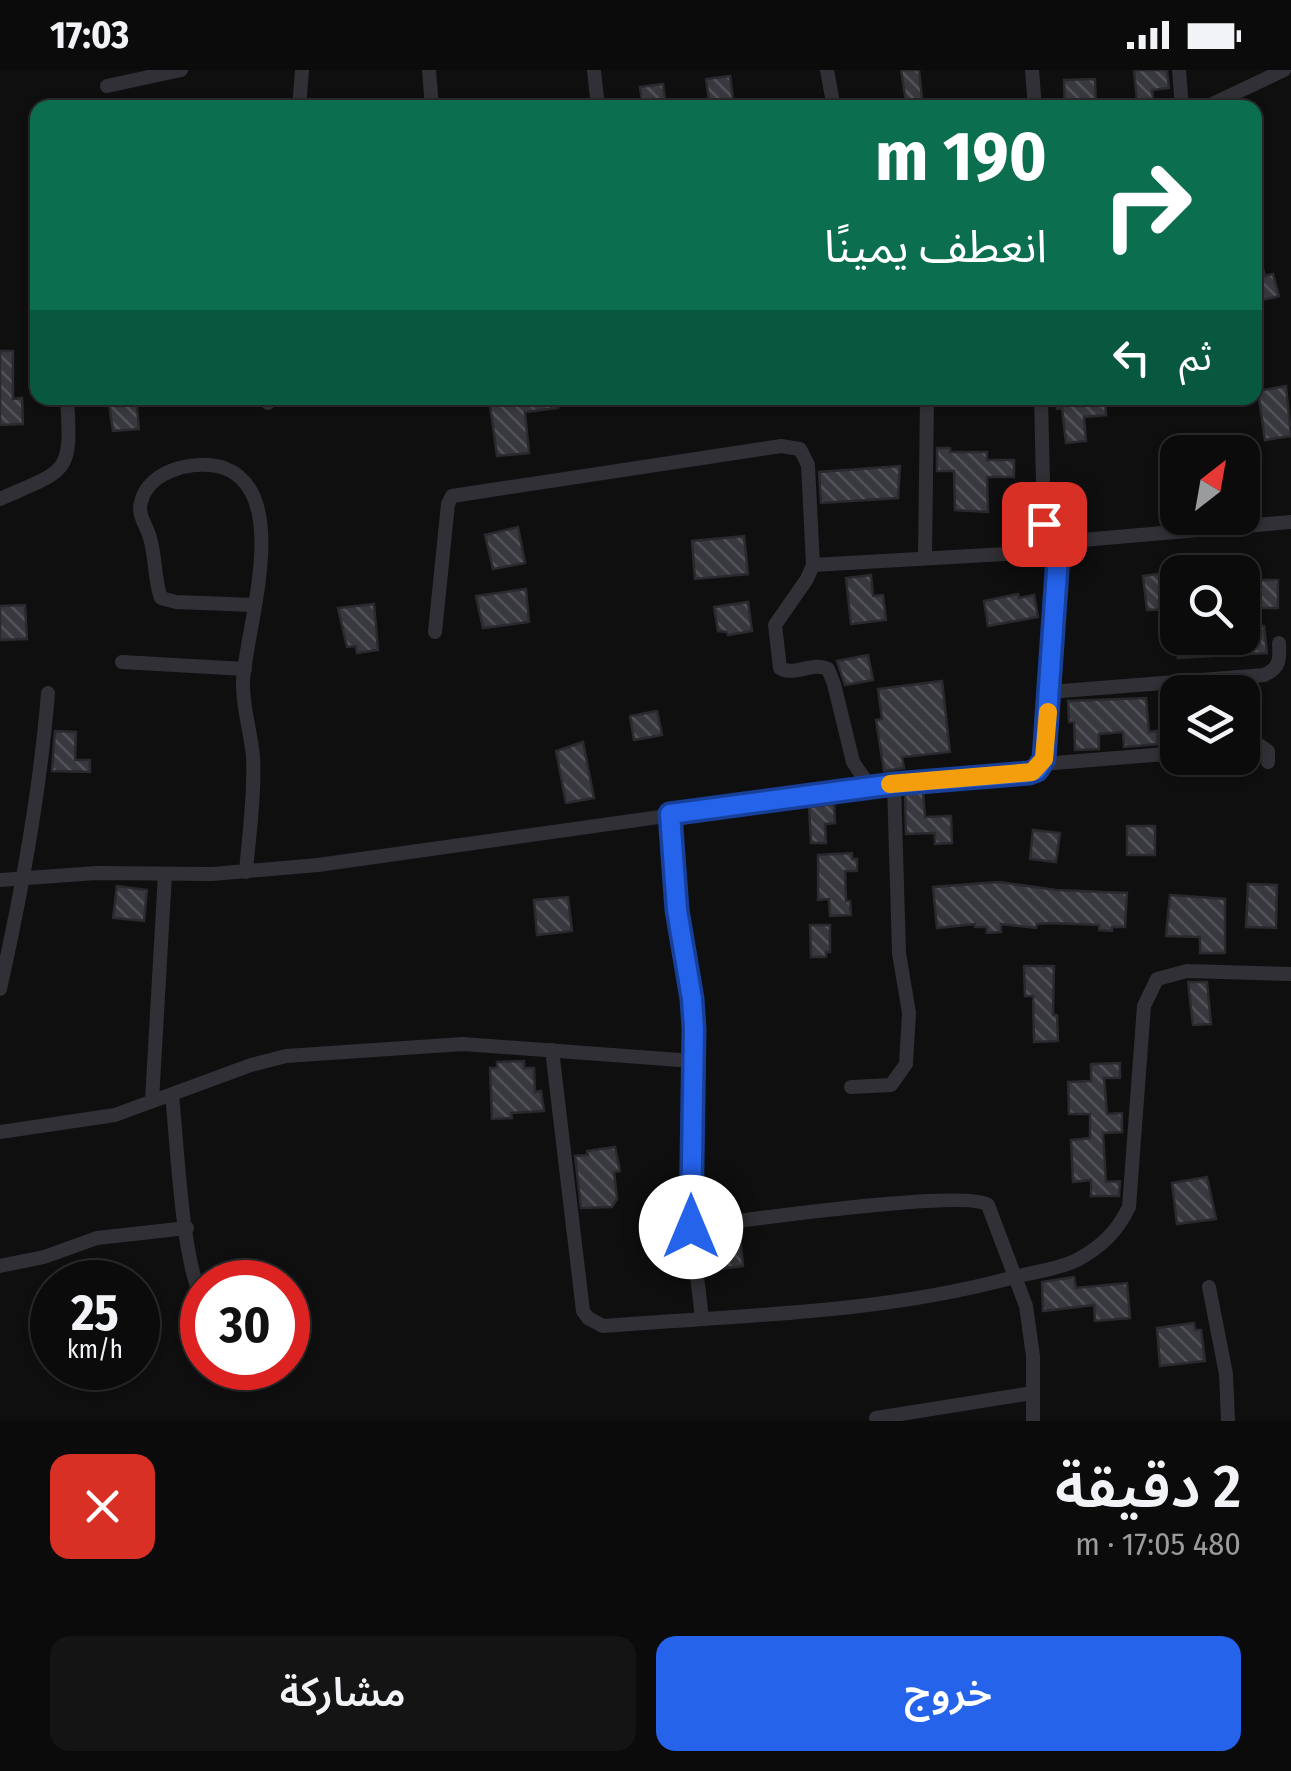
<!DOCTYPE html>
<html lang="ar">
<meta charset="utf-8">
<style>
:root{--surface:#0b0b0c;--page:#141415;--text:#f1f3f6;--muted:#9a9b9d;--line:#2b2b2d;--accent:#2563eb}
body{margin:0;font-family:"Fira Sans Condensed","Noto Sans Arabic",sans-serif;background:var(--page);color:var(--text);direction:rtl;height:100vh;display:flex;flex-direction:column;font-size:38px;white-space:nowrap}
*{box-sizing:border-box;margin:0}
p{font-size:32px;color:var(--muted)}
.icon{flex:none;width:55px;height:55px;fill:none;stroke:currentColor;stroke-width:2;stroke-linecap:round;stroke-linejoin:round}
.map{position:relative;height:1351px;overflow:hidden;direction:ltr}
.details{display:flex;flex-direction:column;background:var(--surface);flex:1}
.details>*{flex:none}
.top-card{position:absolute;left:30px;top:30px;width:1232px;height:305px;border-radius:20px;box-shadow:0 2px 8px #0004,0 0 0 2px var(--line);direction:rtl;background:#0b6e4f;color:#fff;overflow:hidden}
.needle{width:65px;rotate:31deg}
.buttons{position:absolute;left:1160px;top:365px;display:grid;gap:20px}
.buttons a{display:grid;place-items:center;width:100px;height:100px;border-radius:20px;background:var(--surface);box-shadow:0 2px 8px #0004,0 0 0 2px var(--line);font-size:50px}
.speed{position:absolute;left:30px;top:1190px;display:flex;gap:20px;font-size:50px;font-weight:700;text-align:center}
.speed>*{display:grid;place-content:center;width:130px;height:130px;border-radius:50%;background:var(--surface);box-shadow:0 2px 8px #0004,0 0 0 2px var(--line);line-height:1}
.speed small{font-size:25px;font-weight:400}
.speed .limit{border:15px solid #d22;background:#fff;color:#111}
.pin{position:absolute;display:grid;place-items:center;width:85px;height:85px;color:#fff;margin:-42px;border-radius:20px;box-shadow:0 5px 15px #0006}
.me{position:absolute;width:110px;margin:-55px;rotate:0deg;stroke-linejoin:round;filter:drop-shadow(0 0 8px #0008)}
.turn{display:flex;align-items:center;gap:35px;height:210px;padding:0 50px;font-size:45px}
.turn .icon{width:130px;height:130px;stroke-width:2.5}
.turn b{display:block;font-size:70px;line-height:85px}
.then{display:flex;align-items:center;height:95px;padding:0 50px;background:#0003;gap:20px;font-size:38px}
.round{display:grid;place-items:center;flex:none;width:105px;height:105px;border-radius:20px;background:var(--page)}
.head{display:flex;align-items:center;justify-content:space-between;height:170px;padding:0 50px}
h1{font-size:60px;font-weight:600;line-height:75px}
.button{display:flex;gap:20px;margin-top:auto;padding:20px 50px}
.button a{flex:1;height:115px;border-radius:20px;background:var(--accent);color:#fff;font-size:40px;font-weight:600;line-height:115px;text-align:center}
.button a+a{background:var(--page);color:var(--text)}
.status{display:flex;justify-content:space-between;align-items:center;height:70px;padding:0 50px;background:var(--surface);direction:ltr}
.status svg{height:28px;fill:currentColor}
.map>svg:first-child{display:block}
.building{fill:url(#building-back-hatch);stroke:#2a292d;stroke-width:2.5}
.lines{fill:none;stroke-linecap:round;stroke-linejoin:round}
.minor{stroke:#303036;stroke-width:14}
.route-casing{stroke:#184099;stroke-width:25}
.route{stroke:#2563eb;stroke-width:18}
.slow{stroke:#f59e0b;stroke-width:18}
</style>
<div class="status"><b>17:03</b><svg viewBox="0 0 49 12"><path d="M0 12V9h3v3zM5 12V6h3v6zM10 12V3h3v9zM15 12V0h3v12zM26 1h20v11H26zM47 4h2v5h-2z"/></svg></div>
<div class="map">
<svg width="1291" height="1351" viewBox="0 0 1291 1351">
<defs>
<pattern id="building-back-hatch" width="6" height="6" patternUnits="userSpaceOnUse" patternTransform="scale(2.5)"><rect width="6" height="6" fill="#38393e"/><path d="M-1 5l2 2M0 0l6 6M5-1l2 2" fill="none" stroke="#525258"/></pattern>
</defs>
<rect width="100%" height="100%" fill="#0f0f10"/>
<!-- building -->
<g class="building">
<polygon points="901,0 919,0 923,38 907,38"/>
<polygon points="1134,0 1167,0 1169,18 1152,20 1153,29 1137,31"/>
<polygon points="730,6 734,38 710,38 706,9"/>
<polygon points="1095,9 1096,38 1065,38 1064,10"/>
<polygon points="663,14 666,38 643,38 640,17"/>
<polygon points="1259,184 1265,206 1273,204 1279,226 1255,232 1255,185"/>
<polygon points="0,281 13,281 13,329 22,328 23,354 0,355"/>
<polygon points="1286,316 1291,366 1265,370 1258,321"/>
<polygon points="108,328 136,328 139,359 113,361"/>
<polygon points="510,328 557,328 558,338 525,342 529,383 497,386 490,335 511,333"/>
<polygon points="1056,328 1105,328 1106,345 1084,347 1086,371 1066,373 1062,338 1057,339"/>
<polygon points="937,378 950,378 950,382 987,382 987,390 1014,390 1014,407 987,407 988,442 955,440 954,401 937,401"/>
<polygon points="900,396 898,428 821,433 819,402"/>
<polygon points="518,457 525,493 493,499 485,465"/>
<polygon points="744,466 748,504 695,509 692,471"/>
<polygon points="1178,493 1178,539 1147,540 1143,506 1166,503 1165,494"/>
<polygon points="871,505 873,526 883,525 886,550 851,554 846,508"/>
<rect x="1258" y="510" width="20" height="28"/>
<polygon points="526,519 529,552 483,558 476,526"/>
<polygon points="1018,524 1019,528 1034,525 1038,547 988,556 984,531"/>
<polygon points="748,532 752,561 728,565 727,562 718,561 714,537"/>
<polygon points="374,534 378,580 357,583 356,576 347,577 338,538"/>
<polygon points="25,535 27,569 0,570 0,536"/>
<polygon points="1264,556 1267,583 1178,588 1176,568 1242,568 1242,558"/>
<polygon points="868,585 873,610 845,615 837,591"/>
<polygon points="942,611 950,682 902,687 904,698 884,701 876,650 882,649 878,619"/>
<polygon points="1146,628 1149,662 1157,661 1158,674 1124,677 1123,662 1099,664 1099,679 1075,680 1074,652 1069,652 1068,631"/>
<polygon points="657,641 662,665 634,670 630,646"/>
<polygon points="55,661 76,662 75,690 90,690 90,702 52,701"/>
<polygon points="583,672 594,728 566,733 556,681"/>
<polygon points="923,722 925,747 951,746 952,773 935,774 935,763 906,764 905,724"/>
<polygon points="834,734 835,753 825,754 826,773 811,773 809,737"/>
<rect x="1127" y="756" width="28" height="29"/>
<polygon points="1033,760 1060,763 1056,792 1030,789"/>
<polygon points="852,783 852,789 857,789 857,801 845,801 846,831 850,831 851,845 830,846 829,829 818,830 818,785"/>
<polygon points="999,812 1056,820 1127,823 1125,857 1112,857 1112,861 1099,860 1099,855 1052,853 1037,854 1036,858 1001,854 1001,862 987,863 987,857 975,857 975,854 937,858 933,817"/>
<polygon points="1248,814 1277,815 1276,858 1246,857"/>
<polygon points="117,816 147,820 144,851 113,848"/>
<polygon points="1170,825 1225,829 1225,883 1200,883 1200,867 1166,866"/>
<polygon points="568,827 572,861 537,865 534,830"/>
<polygon points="810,855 830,855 830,882 826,882 826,887 811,887"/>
<polygon points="1024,896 1054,896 1053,945 1057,945 1058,971 1034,972 1033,926 1025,926"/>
<polygon points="1188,912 1207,912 1211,954 1193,955"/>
<polygon points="524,991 524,998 534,998 535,1022 541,1021 544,1041 511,1043 512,1048 492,1049 490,998 497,998 497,992"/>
<polygon points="1120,993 1120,1008 1104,1008 1107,1044 1122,1043 1122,1062 1103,1063 1106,1112 1120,1111 1119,1126 1091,1126 1091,1110 1073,1112 1071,1070 1090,1068 1090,1044 1069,1044 1068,1012 1091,1011 1091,994"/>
<polygon points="615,1077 620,1101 614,1102 617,1129 612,1137 581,1138 575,1086 588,1085 587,1081"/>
<polygon points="1207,1107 1216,1149 1177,1154 1172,1113"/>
<polygon points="657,1120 677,1121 676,1152 657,1151"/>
<polygon points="740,1165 743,1196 712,1200 708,1168"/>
<polygon points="1074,1207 1076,1218 1127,1213 1130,1248 1095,1251 1094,1235 1043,1241 1042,1212"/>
<polygon points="1194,1253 1195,1260 1201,1260 1205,1291 1160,1296 1157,1258"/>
</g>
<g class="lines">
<!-- minor -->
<g class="minor">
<polyline points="429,0 432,38"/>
<polyline points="594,0 598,38"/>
<polyline points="827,0 834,38"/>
<polyline points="1032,0 1035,38"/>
<polyline points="1179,0 1182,38"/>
<polyline points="107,16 181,0"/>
<polyline points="299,38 302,0"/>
<polyline points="1204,38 1284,0"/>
<path d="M1041 328 1044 454C1045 465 1049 468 1059 472L1291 452"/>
<polyline points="268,333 268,328"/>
<path d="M0 429C68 399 72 405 67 328"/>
<polyline points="925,487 927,328"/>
<path d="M813 495 807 509 775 555 780 598C794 607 812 591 828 599L834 614 853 692 870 717"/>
<polyline points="435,562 448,434 452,426 781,376 800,379 808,395 813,495 1059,481"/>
<polyline points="122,592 245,599"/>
<path d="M1049 622 1264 605C1280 598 1280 590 1279 573"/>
<polyline points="1242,675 1256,673 1268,681 1268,692"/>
<polyline points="1042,694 1178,683"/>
<polyline points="670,744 677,840 692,929 691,1157 702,1248"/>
<path d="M246 802C249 764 255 725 253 687 251 662 242 636 243 611 246 558 293 423 224 398 197 389 149 399 141 432 137 445 147 456 150 468 156 488 154 509 161 528L176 532 254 535"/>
<polyline points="0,810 96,803 212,804 318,795 894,714 1029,703 1037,700 1043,689 1059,472"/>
<path d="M0 919C22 821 40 723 48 623"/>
<path d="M552 980 583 1241 588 1248 603 1256C740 1245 877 1244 1011 1208 1032 1202 1057 1200 1077 1190 1101 1177 1117 1162 1129 1137L1144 936 1157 909 1187 901 1291 904"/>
<polyline points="851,1017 891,1015 906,994 909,943 899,883 894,714"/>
<path d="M172 1025C177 1072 182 1191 202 1228"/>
<polyline points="152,1031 165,804"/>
<polyline points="0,1062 115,1045 251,995 286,986 463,974 693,991"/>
<path d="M691 1157C734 1152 966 1118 988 1135L1026 1236 1033 1286V1351"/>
<polyline points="0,1196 44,1187 97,1168 187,1158"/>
<polyline points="1209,1217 1226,1304 1228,1351"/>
<polyline points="876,1348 1032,1323"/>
</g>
</g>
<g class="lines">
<defs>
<polyline id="route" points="691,1157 694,959 692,929 677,840 670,744 894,714 1029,703 1037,700 1044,689 1059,472 1047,466 1044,454"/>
</defs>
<!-- route casing -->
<use href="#route" class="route-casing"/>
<!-- route -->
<use href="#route" class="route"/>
<!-- slow -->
<polyline class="slow" points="890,714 1032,702 1044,689 1048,642"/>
</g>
</svg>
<div class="buttons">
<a><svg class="needle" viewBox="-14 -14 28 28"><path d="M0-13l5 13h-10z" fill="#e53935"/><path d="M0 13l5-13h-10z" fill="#9a9b9d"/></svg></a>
<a><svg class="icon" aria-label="search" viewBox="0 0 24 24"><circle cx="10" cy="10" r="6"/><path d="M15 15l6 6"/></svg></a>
<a><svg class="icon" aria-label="layers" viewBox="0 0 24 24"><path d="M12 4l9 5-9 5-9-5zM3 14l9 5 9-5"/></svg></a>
</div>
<div class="speed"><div>25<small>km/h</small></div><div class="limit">30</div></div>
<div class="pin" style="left:1044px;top:454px;background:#d93025"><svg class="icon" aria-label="arrive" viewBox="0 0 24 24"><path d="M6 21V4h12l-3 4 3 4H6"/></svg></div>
<svg class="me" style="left:691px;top:1157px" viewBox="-20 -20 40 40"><circle r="19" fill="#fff"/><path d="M0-13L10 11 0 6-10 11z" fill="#2563eb"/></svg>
<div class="top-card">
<div class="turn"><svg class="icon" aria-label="right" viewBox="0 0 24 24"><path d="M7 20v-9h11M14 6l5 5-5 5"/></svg><div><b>190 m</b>انعطف يمينًا</div></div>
<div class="then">ثم<svg class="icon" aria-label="left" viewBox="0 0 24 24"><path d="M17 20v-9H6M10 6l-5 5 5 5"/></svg></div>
</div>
</div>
<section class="details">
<div class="head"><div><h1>2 دقيقة</h1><p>480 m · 17:05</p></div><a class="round" style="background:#d93025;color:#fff"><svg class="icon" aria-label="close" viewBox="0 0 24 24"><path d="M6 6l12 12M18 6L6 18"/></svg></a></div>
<div class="button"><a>خروج</a><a>مشاركة</a></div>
</section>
